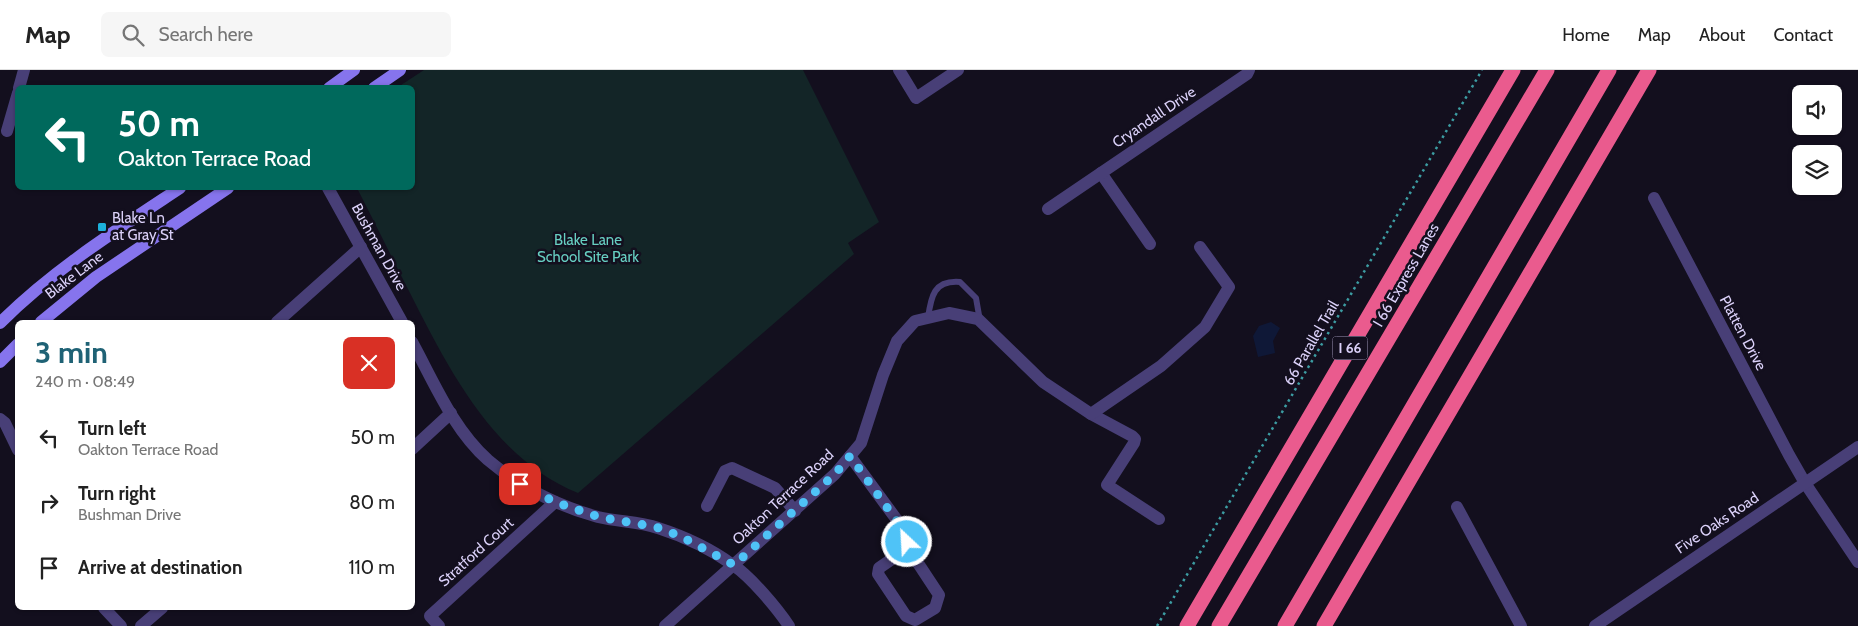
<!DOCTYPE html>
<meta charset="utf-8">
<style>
:root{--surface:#fff;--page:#f6f6f6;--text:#222;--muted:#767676;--line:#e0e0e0;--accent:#1f6275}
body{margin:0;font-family:Cabin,sans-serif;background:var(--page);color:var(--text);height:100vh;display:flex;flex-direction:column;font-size:19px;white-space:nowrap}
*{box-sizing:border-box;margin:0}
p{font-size:16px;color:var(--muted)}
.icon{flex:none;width:28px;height:28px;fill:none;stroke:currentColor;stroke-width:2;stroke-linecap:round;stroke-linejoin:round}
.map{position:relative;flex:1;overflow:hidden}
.drawer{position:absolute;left:15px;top:250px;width:400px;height:290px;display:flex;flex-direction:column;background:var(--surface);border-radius:8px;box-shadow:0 1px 4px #0004}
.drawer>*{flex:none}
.banner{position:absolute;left:15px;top:15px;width:400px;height:105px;border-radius:8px;box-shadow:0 1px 4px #0004;background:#00695c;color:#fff;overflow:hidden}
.buttons{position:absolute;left:1792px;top:15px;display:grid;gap:10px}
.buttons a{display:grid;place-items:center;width:50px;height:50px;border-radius:8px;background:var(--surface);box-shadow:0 1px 4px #0004;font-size:25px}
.pin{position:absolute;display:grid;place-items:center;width:42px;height:42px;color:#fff;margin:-21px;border-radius:10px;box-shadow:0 2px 8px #0006}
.me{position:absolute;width:55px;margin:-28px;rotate:335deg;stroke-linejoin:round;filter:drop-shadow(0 0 4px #0008)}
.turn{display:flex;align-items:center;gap:18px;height:105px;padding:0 20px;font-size:22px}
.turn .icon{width:65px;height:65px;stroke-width:2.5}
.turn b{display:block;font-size:35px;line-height:42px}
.round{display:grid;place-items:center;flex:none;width:52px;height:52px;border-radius:8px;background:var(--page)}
.overview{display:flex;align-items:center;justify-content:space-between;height:85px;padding:0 20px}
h1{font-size:30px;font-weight:700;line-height:38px;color:var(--accent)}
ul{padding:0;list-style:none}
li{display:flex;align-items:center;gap:15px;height:65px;padding:0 20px}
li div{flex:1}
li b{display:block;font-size:19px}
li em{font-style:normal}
header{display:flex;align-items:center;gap:30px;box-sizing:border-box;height:70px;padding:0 25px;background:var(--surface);border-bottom:1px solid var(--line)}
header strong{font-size:24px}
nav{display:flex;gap:28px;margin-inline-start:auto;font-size:18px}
.search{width:350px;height:45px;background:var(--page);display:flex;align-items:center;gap:12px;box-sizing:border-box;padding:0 18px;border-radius:8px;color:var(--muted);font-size:19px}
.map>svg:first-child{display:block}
.green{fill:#132527}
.water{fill:#0f1837}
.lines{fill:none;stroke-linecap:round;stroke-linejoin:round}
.path{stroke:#3c9ca2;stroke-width:2.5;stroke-dasharray:2.5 4;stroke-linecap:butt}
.lane{stroke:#483f77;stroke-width:6}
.street{stroke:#483f77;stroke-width:12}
.secondary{stroke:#8674ed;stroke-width:12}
.highway{stroke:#ea5b8e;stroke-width:15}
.route{stroke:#4fc3f7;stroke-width:9;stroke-dasharray:0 16.2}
.poi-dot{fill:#1cb0db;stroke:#130f1e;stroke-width:2}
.labels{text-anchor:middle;stroke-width:5;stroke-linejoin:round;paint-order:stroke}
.shield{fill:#130f1e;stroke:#9f97b7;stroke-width:1}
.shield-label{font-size:14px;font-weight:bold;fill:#dbd1f9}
.street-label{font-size:15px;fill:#dbd1f9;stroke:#130f1e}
.poi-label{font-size:15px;fill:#dbd1f9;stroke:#130f1e;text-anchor:start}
.park-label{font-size:15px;fill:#67cfc2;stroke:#130f1e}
</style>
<header>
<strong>Map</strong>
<div class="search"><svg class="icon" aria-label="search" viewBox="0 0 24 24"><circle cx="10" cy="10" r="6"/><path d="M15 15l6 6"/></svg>Search here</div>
<nav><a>Home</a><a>Map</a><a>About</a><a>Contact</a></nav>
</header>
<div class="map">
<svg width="1858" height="556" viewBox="0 0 1858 556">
<rect width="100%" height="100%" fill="#130f1e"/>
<!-- green -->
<path class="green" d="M424 0H803L879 152 848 173 854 184 578 423C494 389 449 300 410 223 392 188 375 153 357 118H412V18L398 17Z"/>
<!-- water -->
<polygon class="water" points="1271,252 1280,258 1273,271 1275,283 1258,287 1253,266 1259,256"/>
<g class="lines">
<!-- path -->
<polyline class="path" points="1157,556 1482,0"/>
<!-- lane -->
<path class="lane" d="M928 248C931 226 934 210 960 212L976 228 980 251"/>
<!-- street -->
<g class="street">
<polyline points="899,0 916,28 958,0"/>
<polyline points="19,18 24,0"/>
<polyline points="7,61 18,23"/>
<polyline points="1101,103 1150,174"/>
<polyline points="328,118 402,252"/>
<polyline points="1654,128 1789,385 1805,413 1858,492"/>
<polyline points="1048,139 1247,4 1249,0"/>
<polyline points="277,252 361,177"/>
<path d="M412 272C434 312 453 359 488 390 520 417 558 436 598 447 618 452 639 451 658 458 683 466 711 479 733 495 751 507 777 538 789 556"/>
<polyline points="1091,344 1132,366 1135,369 1134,373 1107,415 1159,449"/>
<polyline points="0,349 5,353 18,380"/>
<polyline points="412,379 451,343"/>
<polyline points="850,386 905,461 908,478 939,525 935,538 915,550 906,546 878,504 879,498 908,478"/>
<polyline points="707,436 725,401 732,398 775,418 795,441"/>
<polyline points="1457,437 1521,556"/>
<polyline points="104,538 121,556"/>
<polyline points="141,556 162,538"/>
<polyline points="439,556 430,546 555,432"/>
<polyline points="665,556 835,404 861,373 883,305 897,271 915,251 949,243 978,249 1043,312 1091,344 1161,296 1205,257 1229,217 1200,177"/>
<polyline points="1595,556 1858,377"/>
</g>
<!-- secondary -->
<g class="secondary">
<polyline points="329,18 354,0"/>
<polyline points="374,18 400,0"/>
<polyline points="41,252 96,207 228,118"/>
<path d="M0 253C53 200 118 159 180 118"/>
<polyline points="0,292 18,274"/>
</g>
<!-- highway -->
<g class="highway">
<polyline points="1187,556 1513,0"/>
<polyline points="1219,556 1547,0"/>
<polyline points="1285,556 1609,0"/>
<polyline points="1324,556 1649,0"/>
</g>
</g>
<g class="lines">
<!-- route -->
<polyline class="route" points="520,414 555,432 599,447 656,457 680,466 734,495 835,404 850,386 904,461 907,472"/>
</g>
<!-- markers -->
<rect class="poi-dot" x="97" y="152" width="10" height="10" rx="2.5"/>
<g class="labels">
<!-- shield labels -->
<rect class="shield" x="1332.5" y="266.5" width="35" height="23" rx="4"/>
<g class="shield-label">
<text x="1350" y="283">I 66</text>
</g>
<!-- street labels -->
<g class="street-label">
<text transform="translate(1154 47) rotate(-34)" y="5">Cryandall Drive</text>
<text transform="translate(379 177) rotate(61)" y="5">Bushman Drive</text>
<text transform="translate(74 205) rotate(-37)" y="5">Blake Lane</text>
<text transform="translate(1406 205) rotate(-60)" y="5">I 66 Express Lanes</text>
<text transform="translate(1743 263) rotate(62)" y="5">Platten Drive</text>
<text transform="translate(1311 273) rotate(-60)" y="5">66 Parallel Trail</text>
<text transform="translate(783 427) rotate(-43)" y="5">Oakton Terrace Road</text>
<text transform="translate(1717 453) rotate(-34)" y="5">Five Oaks Road</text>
<text transform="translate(476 482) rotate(-42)" y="5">Stratford Court</text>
</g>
<!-- poi labels -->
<g class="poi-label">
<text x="112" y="153">Blake Ln<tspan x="112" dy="17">at Gray St</tspan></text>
</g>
<!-- park labels -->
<g class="park-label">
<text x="588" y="175">Blake Lane<tspan x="588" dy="17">School Site Park</tspan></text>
</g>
</g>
</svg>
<div class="buttons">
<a><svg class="icon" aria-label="sound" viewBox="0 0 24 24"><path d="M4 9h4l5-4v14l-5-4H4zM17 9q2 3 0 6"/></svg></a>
<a><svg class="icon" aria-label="layers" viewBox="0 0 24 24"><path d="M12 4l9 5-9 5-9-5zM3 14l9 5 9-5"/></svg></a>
</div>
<div class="pin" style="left:520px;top:414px;background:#d93025"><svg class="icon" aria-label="arrive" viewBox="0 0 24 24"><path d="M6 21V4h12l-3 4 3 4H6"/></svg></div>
<svg class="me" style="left:907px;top:472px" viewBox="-20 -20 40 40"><circle r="17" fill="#4fc3f7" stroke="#fff" stroke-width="3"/><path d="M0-11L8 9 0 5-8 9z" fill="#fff"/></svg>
<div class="banner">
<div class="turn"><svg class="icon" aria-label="left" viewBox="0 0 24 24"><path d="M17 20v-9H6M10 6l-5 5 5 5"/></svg><div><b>50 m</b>Oakton Terrace Road</div></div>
</div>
<section class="drawer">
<div class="overview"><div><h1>3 min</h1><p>240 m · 08:49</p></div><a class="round" style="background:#d93025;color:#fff"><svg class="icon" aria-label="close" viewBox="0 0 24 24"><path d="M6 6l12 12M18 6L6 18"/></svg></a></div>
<ul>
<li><svg class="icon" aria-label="left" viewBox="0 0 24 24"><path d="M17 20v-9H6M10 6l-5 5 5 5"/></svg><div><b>Turn left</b><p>Oakton Terrace Road</p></div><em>50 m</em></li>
<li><svg class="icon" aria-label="right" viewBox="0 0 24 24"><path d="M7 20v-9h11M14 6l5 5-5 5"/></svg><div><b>Turn right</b><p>Bushman Drive</p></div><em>80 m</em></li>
<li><svg class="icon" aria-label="arrive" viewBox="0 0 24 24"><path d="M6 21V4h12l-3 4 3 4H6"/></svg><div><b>Arrive at destination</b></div><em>110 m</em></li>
</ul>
</section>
</div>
